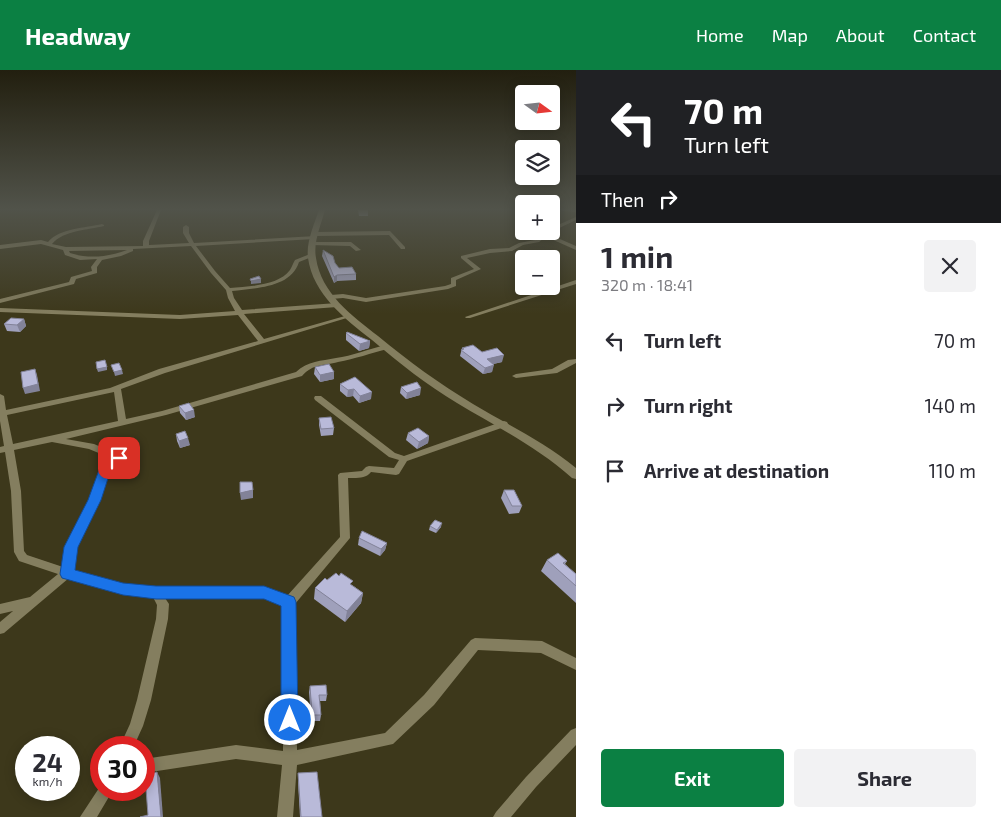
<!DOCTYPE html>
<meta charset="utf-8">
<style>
:root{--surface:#fff;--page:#f2f2f3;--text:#2b2b33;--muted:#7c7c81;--accent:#0b8043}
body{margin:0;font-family:"Exo 2",sans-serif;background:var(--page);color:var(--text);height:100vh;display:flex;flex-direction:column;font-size:19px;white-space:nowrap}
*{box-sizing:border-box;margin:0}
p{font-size:16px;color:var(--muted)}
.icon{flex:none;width:28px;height:28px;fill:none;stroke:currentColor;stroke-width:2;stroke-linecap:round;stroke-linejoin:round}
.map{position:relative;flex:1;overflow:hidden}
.side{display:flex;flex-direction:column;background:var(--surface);width:425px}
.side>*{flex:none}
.guide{background:#202124;color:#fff;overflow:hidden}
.needle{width:32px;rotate:105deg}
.buttons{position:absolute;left:515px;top:15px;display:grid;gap:10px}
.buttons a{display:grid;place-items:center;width:45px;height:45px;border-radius:5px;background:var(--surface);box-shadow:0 2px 12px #0003;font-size:25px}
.speed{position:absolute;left:15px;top:666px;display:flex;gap:10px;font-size:25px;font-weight:700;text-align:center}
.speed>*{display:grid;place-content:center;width:65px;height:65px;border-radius:50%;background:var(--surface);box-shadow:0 2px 12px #0003;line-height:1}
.speed small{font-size:12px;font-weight:400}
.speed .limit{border:8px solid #d22;background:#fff;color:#111}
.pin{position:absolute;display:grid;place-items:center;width:42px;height:42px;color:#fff;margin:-21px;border-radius:10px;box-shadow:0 2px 8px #0006}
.me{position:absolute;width:55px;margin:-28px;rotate:0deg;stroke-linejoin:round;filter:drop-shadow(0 0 4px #0008)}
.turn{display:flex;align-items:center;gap:18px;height:105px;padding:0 25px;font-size:22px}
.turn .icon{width:65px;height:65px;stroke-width:2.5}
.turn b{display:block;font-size:35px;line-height:42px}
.then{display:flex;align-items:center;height:48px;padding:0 25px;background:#0003;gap:10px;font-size:19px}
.round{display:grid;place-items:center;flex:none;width:52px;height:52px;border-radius:5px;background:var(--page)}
.head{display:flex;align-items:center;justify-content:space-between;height:85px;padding:0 25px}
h1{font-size:30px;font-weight:700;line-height:38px}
.button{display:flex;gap:10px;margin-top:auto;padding:10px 25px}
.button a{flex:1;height:58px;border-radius:5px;background:var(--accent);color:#fff;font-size:20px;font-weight:700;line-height:58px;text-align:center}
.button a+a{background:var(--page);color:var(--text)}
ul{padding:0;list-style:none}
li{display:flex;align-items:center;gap:15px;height:65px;padding:0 25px}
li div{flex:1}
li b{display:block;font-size:19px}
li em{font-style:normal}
header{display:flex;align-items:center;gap:30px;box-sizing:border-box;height:70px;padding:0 25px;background:var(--accent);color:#fff}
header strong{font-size:24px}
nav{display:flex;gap:28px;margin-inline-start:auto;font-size:18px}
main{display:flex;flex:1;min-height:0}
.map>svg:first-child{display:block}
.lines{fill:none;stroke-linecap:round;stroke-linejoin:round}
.minor{fill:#847e5f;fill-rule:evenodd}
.tertiary{fill:#847e5f;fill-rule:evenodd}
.wall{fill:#9fa0bb}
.shaded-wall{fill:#828298}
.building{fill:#b9bad9;stroke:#828298}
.route{fill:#1a73e8;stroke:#114b97}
</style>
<header>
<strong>Headway</strong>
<nav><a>Home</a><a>Map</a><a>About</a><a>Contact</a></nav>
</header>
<main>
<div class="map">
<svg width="576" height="747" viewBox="0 0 576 747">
<rect width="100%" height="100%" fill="#3d381b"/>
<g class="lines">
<!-- minor -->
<g class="minor">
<path d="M157 140H161L149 171V175L189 173 183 163V157L186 155 189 157V163L194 173 316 166V168L314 169 196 176 215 201 230 218C249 216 278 216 290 200 292 197 293 193 295 190L310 184H314V186L299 192C291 218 255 218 232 221L234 228 242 240 337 233 340 235 337 237 244 244 264 269 345 246H349L350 247 165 303 121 319 126 349 162 341 296 302C308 291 321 291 336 288 352 286 369 279 385 275L389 277 388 279C371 283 355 289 338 292 323 296 314 293 302 306L166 345 66 369 94 374 122 386 124 388 120 393 109 402 99 430 76 477 73 500 123 514 156 518H264L287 526 340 467 338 405 340 403 362 401 366 397 369 396 394 398 399 390 389 387 315 330 314 328 315 326H321L395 383 404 386 504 351 507 352 508 354 507 356 407 391 399 404 396 405 371 402C366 409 356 408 348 408L350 468 295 534 297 680 385 663 424 625 471 570 475 568 542 571 576 588V600L541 583 478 580 434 635 393 674 297 695 293 747H277L282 695 236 689 144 703V689L236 675 283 681V535L264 528H165L169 534 168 549 151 630 143 656 133 678H119L130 654 137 630 156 549 157 535 153 527 123 524 69 508 4 563 0 564V552L13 541 0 544V534L30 527 58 504 19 491 14 482 11 421 5 382 0 383V377L4 376 0 351V324L4 326 6 340 110 318 159 299 258 271 238 245 180 249 0 242V238L180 245 235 241 228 228 226 220 211 203 191 176 133 179V181L121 186 102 190 97 197V203L76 209 74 214 0 233V229L69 212 71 207 92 201 91 197 97 189 80 190 65 185 63 180 41 174 0 179V175L41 170 48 172C60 158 85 158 102 154L104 155V156C88 160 64 160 52 174L66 177 143 176V171ZM127 180C109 187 88 189 70 183L69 181ZM114 322 118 351 13 374 7 345ZM52 372 89 379 113 389 100 400 89 430 66 477 63 497 27 485 24 481 21 421 14 380Z"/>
<polygon points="561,140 576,140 576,142 563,141"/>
<polygon points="576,147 576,150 553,161 550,161 551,161 551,158"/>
<polygon points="390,161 405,177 405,179 401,179 389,165 315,166 312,164 315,162"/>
<polygon points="542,163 546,163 576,176 576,180 549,168 543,169 539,172 523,175 512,181 490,183 467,188 481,199 456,210 456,216 448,219 366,232 343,228 331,229 328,227 331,225 343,224 366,228 445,216 451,214 451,208 474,199 461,188 461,186 490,179 509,178 519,173 535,170 543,165"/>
<polygon points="313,172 351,172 361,180 356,181 350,176 311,175 310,174"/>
<polygon points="576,210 576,214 470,248 466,248 465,247"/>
<polygon points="576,289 576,293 557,303 516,308 512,306 516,304 552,299 568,290"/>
<polygon points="576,658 576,675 536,717 511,747 493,747 496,742 526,707 571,660"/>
<polygon points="101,715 101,720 113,720 97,747 80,747"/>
</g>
<!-- tertiary -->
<path class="tertiary" d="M319 140H325C321 155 313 172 316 188 321 223 352 246 378 266 408 291 440 314 473 334 508 355 545 372 576 398V409L572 408C537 377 497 357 457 333 427 315 399 293 372 270 345 249 313 224 308 188 306 172 314 155 319 140Z"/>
</g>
<!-- wall -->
<g class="wall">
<polygon points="358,140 368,140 368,146 359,146"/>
<polygon points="323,180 339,198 356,204 356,210 337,211 334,213 322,186"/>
<polygon points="24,249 26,256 20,262 7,261 4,254"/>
<polygon points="346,263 370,271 369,278 359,281 346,270"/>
<polygon points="462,278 502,292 493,294 492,302 483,304 460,286"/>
<polygon points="315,297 334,309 320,312 314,304"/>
<polygon points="355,307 371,329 359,333 353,326 347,327 340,321 340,314"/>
<polygon points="401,317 420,325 406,329 400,323"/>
<polygon points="179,336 195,347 186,350 180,343"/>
<polygon points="319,348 334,358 333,365 321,366 319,355"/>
<polygon points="408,363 429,366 428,373 417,379 406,370"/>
<polygon points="176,364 190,375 180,378 177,371"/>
<polygon points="504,420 522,436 519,443 509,444 501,428"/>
<polygon points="430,456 441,457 436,463 429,460"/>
<polygon points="359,468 387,473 385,480 380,486 358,475"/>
<polygon points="547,490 567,491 565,494 576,504 576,533 541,501"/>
<polygon points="327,510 352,515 363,523 361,533 345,552 314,529 315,518"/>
<polygon points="310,616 327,625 326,631 320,631 321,645 320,651 311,651 309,622"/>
<polygon points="298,703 322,747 300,747 298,712"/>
</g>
<!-- shaded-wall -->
<g class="shaded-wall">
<polygon points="337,205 337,211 334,213 334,207"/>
<polygon points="261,209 261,213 251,214 251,211"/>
<polygon points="24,249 26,256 20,262 17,255"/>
<polygon points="370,271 369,278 359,281 360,274"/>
<polygon points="504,285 502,292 485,296 487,289"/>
<polygon points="494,295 492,302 483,304 485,298"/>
<polygon points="107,297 107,300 98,302 97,299"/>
<polygon points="35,299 37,305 40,321 25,324 23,318"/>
<polygon points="122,300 123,304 115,306 114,302"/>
<polygon points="334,302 334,309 320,312 320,305"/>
<polygon points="421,318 420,325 406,329 407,323"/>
<polygon points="354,319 353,326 347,327 348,320"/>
<polygon points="372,322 371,329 359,333 360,326"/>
<polygon points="194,340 195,347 186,350 185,343"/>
<polygon points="429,366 428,373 417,379 419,372"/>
<polygon points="188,368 190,375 180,378 179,371"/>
<polygon points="253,420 253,428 241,430 240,423"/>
<polygon points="442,453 441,457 436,463 437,460"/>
<polygon points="387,473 385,480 380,486 381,479"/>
<polygon points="363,523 361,533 345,552 347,541"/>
<polygon points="157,702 160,708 163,747 161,747"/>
</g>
<!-- building -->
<g class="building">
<polygon points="323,180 333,186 335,193 339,198 352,197 356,204 337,205 334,207"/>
<polygon points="259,206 261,209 251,211 250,209"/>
<polygon points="11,248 24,249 17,255 4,254"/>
<polygon points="347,262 370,271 360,274 346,263"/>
<polygon points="473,275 482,282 497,278 504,285 487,289 494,295 485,298 461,280 464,279 462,278"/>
<polygon points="105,290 107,297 97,299 96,292"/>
<polygon points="119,293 122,300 114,302 111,295"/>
<polygon points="329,294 334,302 320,305 315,297"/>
<polygon points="35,299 38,314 23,318 21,302"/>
<polygon points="355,307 372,322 360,326 354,319 348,320 340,314"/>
<polygon points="417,312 421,318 407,323 401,317"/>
<polygon points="189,333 194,340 185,343 179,336"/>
<polygon points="331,347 334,358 321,359 319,348"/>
<polygon points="418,358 429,366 419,372 408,363"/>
<polygon points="185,361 188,368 179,371 176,364"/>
<polygon points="240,412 252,412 253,420 240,423"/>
<polygon points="504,420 514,420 522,436 512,436"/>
<polygon points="435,450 442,453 437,460 430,456"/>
<polygon points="362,461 387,473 381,479 359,468"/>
<polygon points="558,483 567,491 563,493 576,504 576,516 547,490"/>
<polygon points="336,503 339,506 341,503 353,511 350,514 363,523 347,541 315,518 325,508 327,510"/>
<polygon points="326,615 327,625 319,625 321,645 312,645 310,616"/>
<polygon points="157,702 161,747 140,747 148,745 145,706"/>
<polygon points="317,702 322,747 301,747 298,703"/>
</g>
<!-- sky -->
<linearGradient id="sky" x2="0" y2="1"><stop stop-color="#221f0f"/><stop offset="0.57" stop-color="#51534a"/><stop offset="1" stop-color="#51534a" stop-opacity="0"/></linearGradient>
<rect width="576" height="244" fill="url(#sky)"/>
<!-- route -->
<polygon class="route" points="119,383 125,388 122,394 110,402 101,430 78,477 75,500 123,513 156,516 264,516 294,527 296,532 298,650 296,656 290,658 283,656 281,650 281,536 264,529 156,529 123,525 62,508 60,504 64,477 88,430 99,400 115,385"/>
</svg>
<div class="buttons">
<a><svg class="needle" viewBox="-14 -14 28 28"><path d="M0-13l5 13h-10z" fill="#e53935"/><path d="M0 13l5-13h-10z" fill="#7c7c81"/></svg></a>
<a><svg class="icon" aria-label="layers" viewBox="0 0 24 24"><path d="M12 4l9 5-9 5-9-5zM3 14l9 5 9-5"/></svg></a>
<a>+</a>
<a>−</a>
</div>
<div class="speed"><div>24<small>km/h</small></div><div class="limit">30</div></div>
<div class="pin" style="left:119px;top:388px;background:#d93025"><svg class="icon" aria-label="arrive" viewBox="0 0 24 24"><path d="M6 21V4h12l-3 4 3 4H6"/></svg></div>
<svg class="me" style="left:290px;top:650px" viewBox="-20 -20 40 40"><circle r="17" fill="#1a73e8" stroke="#fff" stroke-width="3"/><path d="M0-11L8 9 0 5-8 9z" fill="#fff"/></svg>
</div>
<section class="side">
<div class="guide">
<div class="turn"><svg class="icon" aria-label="left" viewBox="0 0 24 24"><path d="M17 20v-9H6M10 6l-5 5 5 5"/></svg><div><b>70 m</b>Turn left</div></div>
<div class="then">Then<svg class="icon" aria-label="right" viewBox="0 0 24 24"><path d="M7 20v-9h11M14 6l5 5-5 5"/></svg></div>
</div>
<div class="head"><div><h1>1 min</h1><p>320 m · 18:41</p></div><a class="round"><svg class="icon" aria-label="close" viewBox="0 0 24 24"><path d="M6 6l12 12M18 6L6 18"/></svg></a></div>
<ul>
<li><svg class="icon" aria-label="left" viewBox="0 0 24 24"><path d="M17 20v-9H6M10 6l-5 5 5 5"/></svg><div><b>Turn left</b></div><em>70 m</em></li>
<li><svg class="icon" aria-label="right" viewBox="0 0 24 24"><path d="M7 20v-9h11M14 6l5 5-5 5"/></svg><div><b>Turn right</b></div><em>140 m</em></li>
<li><svg class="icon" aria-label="arrive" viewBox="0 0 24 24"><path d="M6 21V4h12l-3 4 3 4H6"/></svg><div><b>Arrive at destination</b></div><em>110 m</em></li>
</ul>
<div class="button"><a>Exit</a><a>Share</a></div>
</section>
</main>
